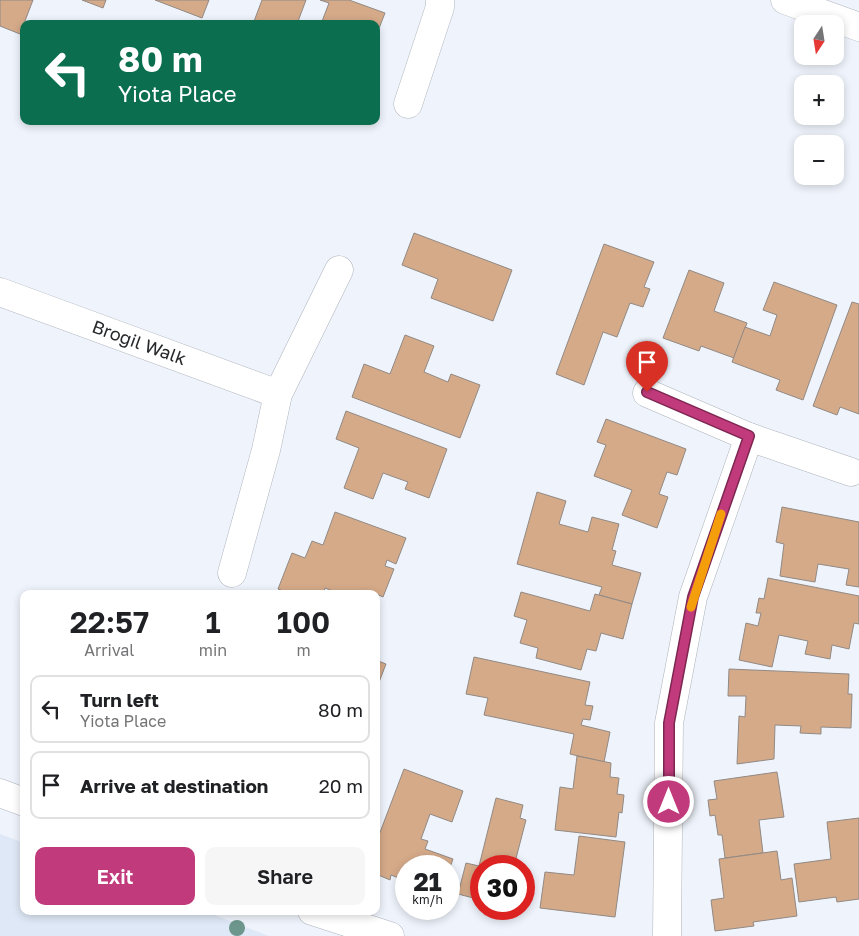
<!DOCTYPE html>
<meta charset="utf-8">
<style>
:root{--surface:#fff;--page:#f6f6f6;--text:#202124;--muted:#757577;--line:#e0e0e0;--accent:#c13b7c}
body{margin:0;font-family:"Golos Text",sans-serif;background:var(--page);color:var(--text);height:100vh;display:flex;flex-direction:column;font-size:19px;white-space:nowrap}
*{box-sizing:border-box;margin:0}
p{font-size:16px;color:var(--muted)}
.icon{flex:none;width:28px;height:28px;fill:none;stroke:currentColor;stroke-width:2;stroke-linecap:round;stroke-linejoin:round}
.map{position:relative;flex:1;overflow:hidden}
.drawer{position:absolute;left:20px;top:590px;width:360px;height:325px;display:flex;flex-direction:column;background:var(--surface);border-radius:10px;box-shadow:0 2px 8px #0003}
.drawer>*{flex:none}
.banner{position:absolute;left:20px;top:20px;width:360px;height:105px;border-radius:10px;box-shadow:0 2px 8px #0003;background:#0b6e4f;color:#fff;overflow:hidden}
.needle{width:32px;rotate:192deg}
.fabs{position:absolute;left:794px;top:15px;display:grid;gap:10px}
.fabs a{display:grid;place-items:center;width:50px;height:50px;border-radius:10px;background:var(--surface);box-shadow:0 2px 8px #0003;font-size:25px}
.speed{position:absolute;left:395px;top:855px;display:flex;gap:10px;font-size:25px;font-weight:700;text-align:center}
.speed>*{display:grid;place-content:center;width:65px;height:65px;border-radius:50%;background:var(--surface);box-shadow:0 2px 8px #0003;line-height:1}
.speed small{font-size:12px;font-weight:400}
.speed .limit{border:8px solid #d22;background:#fff;color:#111}
.pin{position:absolute;display:grid;place-items:center;width:42px;height:42px;color:#fff;margin:-51px -21px;border-radius:50% 50% 50% 0;rotate:-45deg;box-shadow:0 0 5px #0007}
.pin .icon{rotate:45deg}
.me{position:absolute;width:55px;margin:-28px;rotate:0deg;stroke-linejoin:round;filter:drop-shadow(0 0 4px #0008)}
.turn{display:flex;align-items:center;gap:18px;height:105px;padding:0 15px;font-size:22px}
.turn .icon{width:65px;height:65px;stroke-width:2.5}
.turn b{display:block;font-size:35px;line-height:42px}
.eta{display:flex;justify-content:space-evenly;align-items:center;height:85px;text-align:center}
.eta b{font-size:30px;font-weight:600;line-height:35px}
.primary-button{display:flex;gap:10px;margin-top:auto;padding:10px 15px}
.primary-button a{flex:1;height:58px;border-radius:10px;background:var(--accent);color:#fff;font-size:20px;font-weight:600;line-height:58px;text-align:center}
.primary-button a+a{background:var(--page);color:var(--text)}
ul{padding:0;list-style:none}
li{display:flex;align-items:center;gap:15px;height:68px;margin:0 10px 8px;padding:0 5px;border:2px solid var(--line);border-radius:10px}
li div{flex:1}
li b{display:block;font-size:19px}
li em{font-style:normal}
.map>svg:first-child{display:block}
.built{fill:#dfe8f6}
.building{fill:#d5aa89;stroke:#918984}
.lines{fill:none;stroke-linecap:round;stroke-linejoin:round}
.minor-casing{stroke:#aeb3bb;stroke-width:29}
.minor{stroke:#fff;stroke-width:28}
.tree{fill:#6d968c}
.route-casing{stroke:#7d2651;stroke-width:12}
.route{stroke:#c13b7c;stroke-width:9}
.slow{stroke:#f59e0b;stroke-width:9}
.labels{text-anchor:middle;stroke-width:4.5;stroke-linejoin:round;paint-order:stroke}
.street-label{font-size:18px;fill:#26282a;stroke:#fff}
</style>
<div class="map">
<svg width="859" height="936" viewBox="0 0 859 936">
<rect width="100%" height="100%" fill="#eff4fc"/>
<!-- built -->
<polygon class="built" points="0,834 24,843 24,911 204,911 269,936 0,936"/>
<!-- building -->
<g class="building">
<polygon points="0,0 33,0 20,34 0,26"/>
<polygon points="82,0 106,0 103,8"/>
<polygon points="155,0 209,0 202,18"/>
<polygon points="262,0 306,0 297,24 253,24"/>
<polygon points="320,0 349,0 385,13 376,36 376,24 321,24 329,3"/>
<polygon points="414,233 512,270 493,321 431,298 438,279 402,265"/>
<polygon points="604,244 654,262 644,287 650,289 643,307 630,303 617,337 603,332 584,385 556,374"/>
<polygon points="689,270 724,283 714,311 747,323 734,358 701,346 699,351 663,338"/>
<polygon points="774,282 837,305 803,400 776,390 780,380 732,362 745,327 770,336 777,315 763,310"/>
<polygon points="852,302 859,304 859,414 840,407 837,415 813,406"/>
<polygon points="405,335 434,346 424,372 448,382 451,374 480,385 460,438 352,397 364,364 390,374"/>
<polygon points="346,411 447,449 429,498 405,489 408,482 383,473 373,499 344,488 359,448 336,439"/>
<polygon points="606,419 686,449 677,475 667,472 659,494 668,497 657,528 622,515 632,490 594,476 606,445 597,442"/>
<polygon points="537,492 566,501 559,524 588,532 592,517 619,524 612,550 616,551 612,565 641,573 632,604 599,595 602,587 517,564"/>
<polygon points="782,507 859,522 859,587 846,585 849,569 818,564 815,582 780,576 784,544 776,542"/>
<polygon points="335,512 406,538 396,564 387,560 385,566 394,569 383,597 374,593 340,594 325,588 323,594 291,594 278,589 292,553 305,558 312,541 323,545"/>
<polygon points="768,578 859,596 859,624 854,623 849,649 832,645 830,659 805,654 808,641 779,635 772,667 739,660 746,623 758,626 761,613 756,613 759,598 764,599"/>
<polygon points="521,592 590,611 595,594 632,604 623,639 601,633 596,651 587,649 581,670 536,658 538,648 520,643 527,620 514,616"/>
<polygon points="474,657 590,682 585,705 593,706 590,720 583,719 581,725 610,732 604,762 570,754 574,734 484,715 488,698 466,694"/>
<polygon points="376,660 386,664 376,690"/>
<polygon points="729,669 849,674 848,694 852,694 851,728 821,727 821,734 800,733 801,726 775,725 774,759 737,764 739,716 745,717 746,696 728,696"/>
<polygon points="577,756 611,763 610,777 619,778 617,794 624,795 622,813 619,812 616,837 555,830 560,787 573,789"/>
<polygon points="404,769 463,791 452,822 430,814 421,839 428,841 425,849 453,859 449,870 449,866 406,866 406,881 391,875 390,880 376,874 376,843"/>
<polygon points="777,772 784,817 759,820 763,853 725,858 722,835 718,835 715,815 710,816 708,800 717,799 714,781"/>
<polygon points="496,798 523,805 520,818 526,820 514,866 481,866 481,900 458,894 466,863 479,866"/>
<polygon points="859,818 859,899 837,902 836,897 799,902 794,864 831,859 827,822"/>
<polygon points="579,836 625,842 615,917 540,908 545,872 574,875"/>
<polygon points="777,851 781,880 792,878 797,916 753,922 754,926 715,931 711,900 724,898 719,859"/>
</g>
<g class="lines">
<defs>
<g id="minor">
<polyline points="785,0 859,27"/>
<polyline points="408,104 440,7 440,0"/>
<polyline points="0,292 278,394"/>
<polyline points="647,393 749,437 851,472"/>
<polyline points="232,573 266,450 278,394 339,270"/>
<polyline points="0,793 24,802"/>
<polyline points="312,911 390,936"/>
<polyline points="667,936 669,723 693,597 749,437"/>
</g>
</defs>
<!-- minor casing -->
<use href="#minor" class="minor-casing"/>
<!-- minor -->
<use href="#minor" class="minor"/>
</g>
<!-- trees -->
<circle class="tree" cx="237" cy="928" r="8"/>
<g class="lines">
<defs>
<polyline id="route" points="647,392 749,436 693,597 669,723 669,802"/>
</defs>
<!-- route casing -->
<use href="#route" class="route-casing"/>
<!-- route -->
<use href="#route" class="route"/>
<!-- slow -->
<polyline class="slow" points="691,607 721,514"/>
</g>
<g class="labels">
<!-- street labels -->
<g class="street-label">
<text transform="translate(139 343) rotate(20)" y="6">Brogil Walk</text>
</g>
</g>
</svg>
<div class="fabs">
<a><svg class="needle" viewBox="-14 -14 28 28"><path d="M0-13l5 13h-10z" fill="#e53935"/><path d="M0 13l5-13h-10z" fill="#757577"/></svg></a>
<a>+</a>
<a>−</a>
</div>
<div class="speed"><div>21<small>km/h</small></div><div class="limit">30</div></div>
<div class="pin" style="left:647px;top:392px;background:#d93025"><svg class="icon" aria-label="arrive" viewBox="0 0 24 24"><path d="M6 21V4h12l-3 4 3 4H6"/></svg></div>
<svg class="me" style="left:669px;top:802px" viewBox="-20 -20 40 40"><circle r="17" fill="#c13b7c" stroke="#fff" stroke-width="3"/><path d="M0-11L8 9 0 5-8 9z" fill="#fff"/></svg>
<div class="banner">
<div class="turn"><svg class="icon" aria-label="left" viewBox="0 0 24 24"><path d="M17 20v-9H6M10 6l-5 5 5 5"/></svg><div><b>80 m</b>Yiota Place</div></div>
</div>
<section class="drawer">
<div class="eta">
<div><b>22:57</b><p>Arrival</p></div>
<div><b>1</b><p>min</p></div>
<div><b>100</b><p>m</p></div>
</div>
<ul>
<li><svg class="icon" aria-label="left" viewBox="0 0 24 24"><path d="M17 20v-9H6M10 6l-5 5 5 5"/></svg><div><b>Turn left</b><p>Yiota Place</p></div><em>80 m</em></li>
<li><svg class="icon" aria-label="arrive" viewBox="0 0 24 24"><path d="M6 21V4h12l-3 4 3 4H6"/></svg><div><b>Arrive at destination</b></div><em>20 m</em></li>
</ul>
<div class="primary-button"><a>Exit</a><a>Share</a></div>
</section>
</div>
